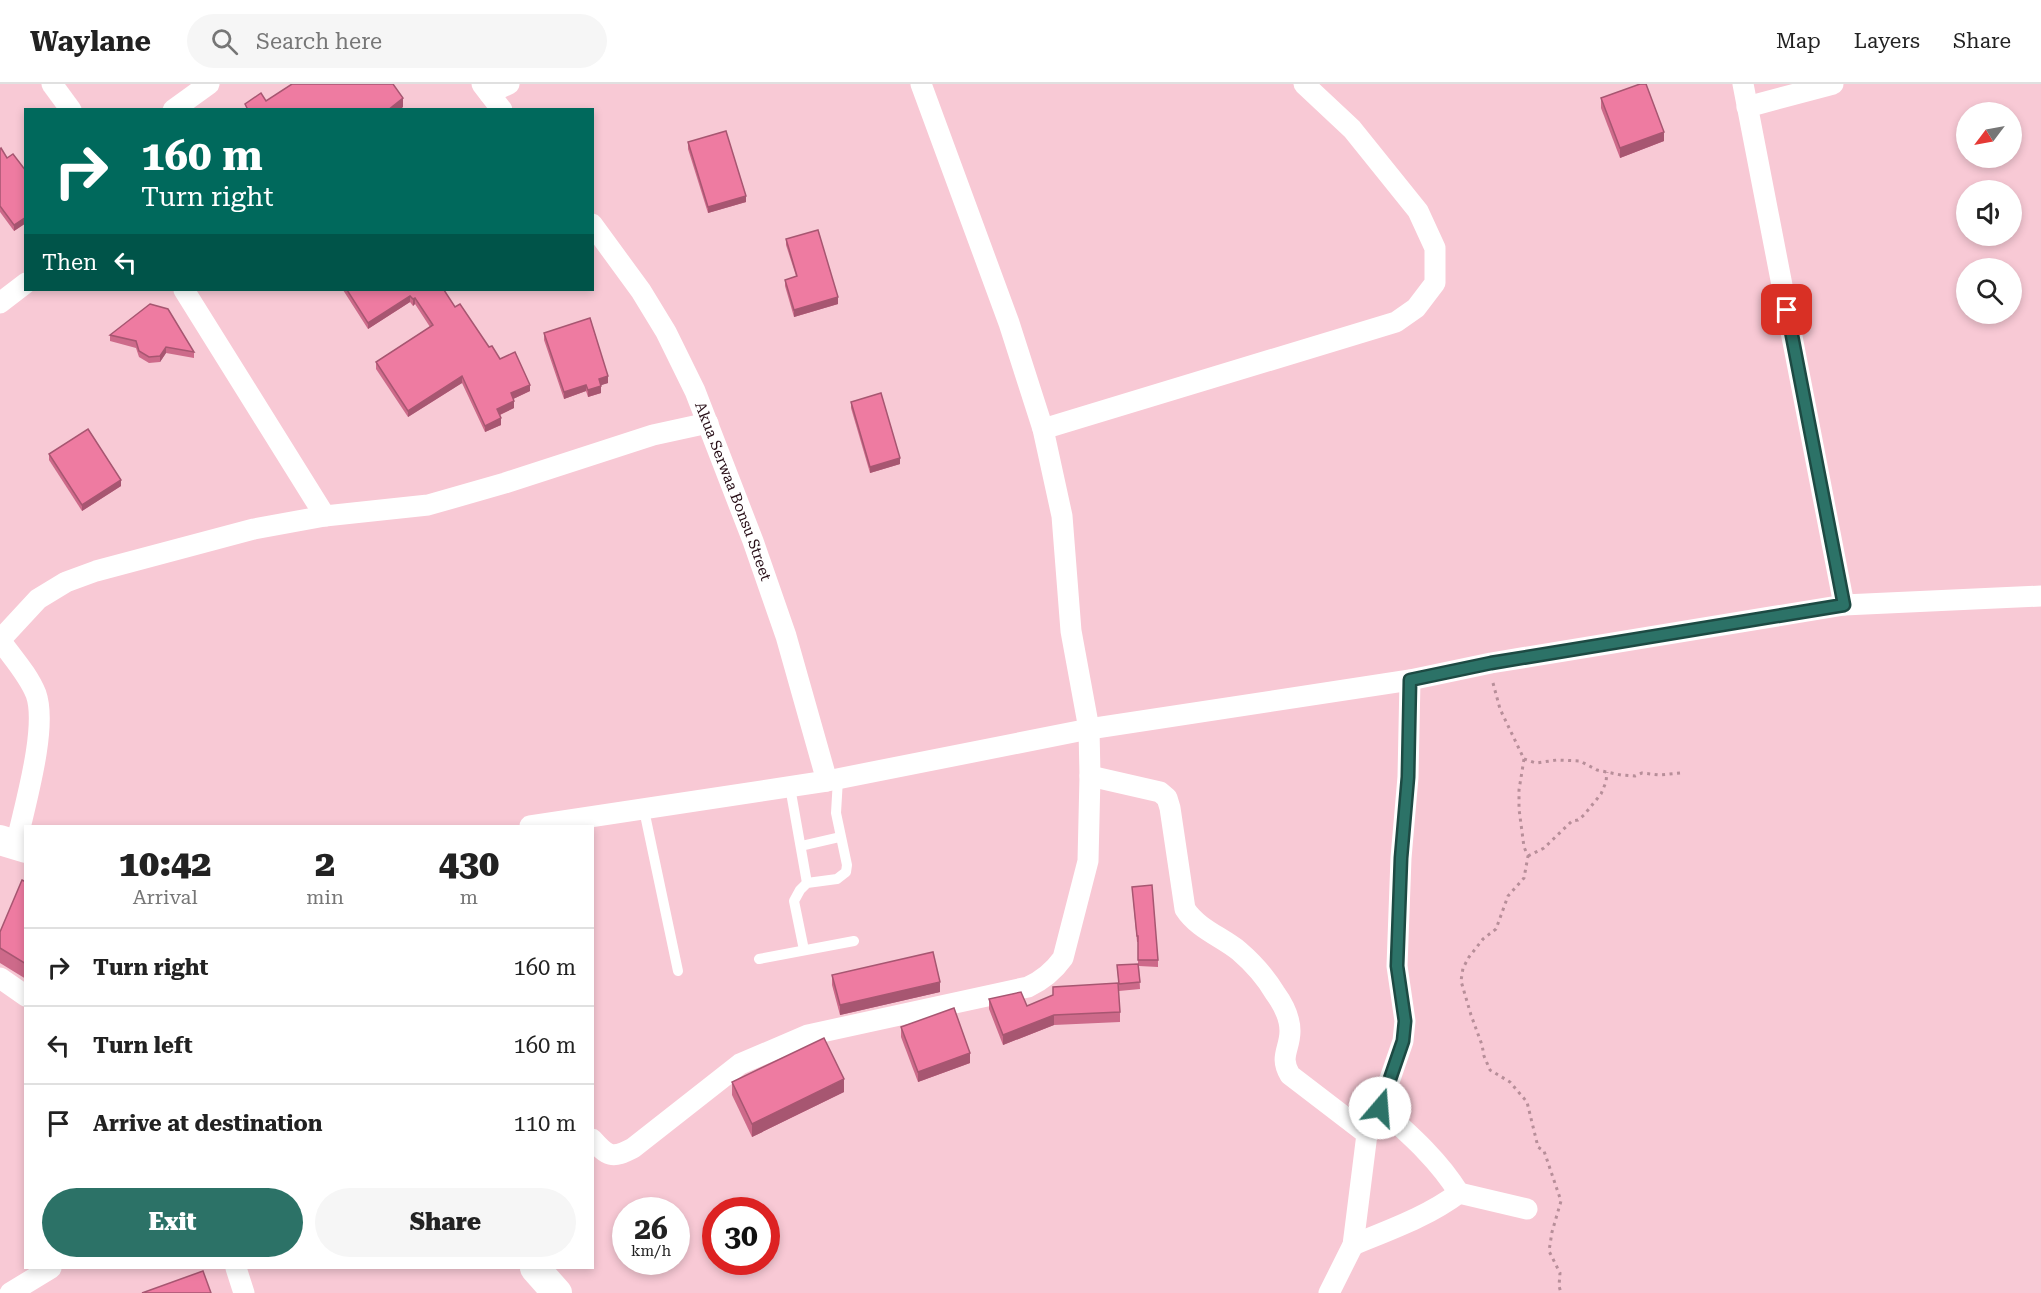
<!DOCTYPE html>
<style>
:root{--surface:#fff;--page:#f6f6f6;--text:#222;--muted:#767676;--line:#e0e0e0;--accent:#2c7267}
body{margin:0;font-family:"Roboto Serif",serif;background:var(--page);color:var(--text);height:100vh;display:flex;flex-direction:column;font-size:22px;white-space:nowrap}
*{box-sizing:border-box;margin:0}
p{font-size:20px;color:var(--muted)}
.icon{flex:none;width:33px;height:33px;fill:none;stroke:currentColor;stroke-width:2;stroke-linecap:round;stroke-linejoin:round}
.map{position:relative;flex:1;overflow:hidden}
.panel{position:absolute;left:24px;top:741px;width:570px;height:444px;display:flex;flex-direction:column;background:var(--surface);border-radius:0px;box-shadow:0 3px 9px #0003}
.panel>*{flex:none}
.top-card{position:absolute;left:24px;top:24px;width:570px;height:183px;border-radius:0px;box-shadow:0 3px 9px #0003;background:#00695c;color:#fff;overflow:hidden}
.needle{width:39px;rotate:238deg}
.buttons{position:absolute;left:1956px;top:18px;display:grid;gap:12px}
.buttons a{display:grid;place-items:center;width:66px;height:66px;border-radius:50%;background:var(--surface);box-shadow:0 3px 9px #0003;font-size:30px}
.speed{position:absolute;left:612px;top:1113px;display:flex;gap:12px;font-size:30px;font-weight:700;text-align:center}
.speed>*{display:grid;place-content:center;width:78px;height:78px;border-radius:50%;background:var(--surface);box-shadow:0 3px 9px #0003;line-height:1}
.speed small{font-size:15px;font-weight:400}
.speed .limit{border:9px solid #d22;background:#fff;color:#111}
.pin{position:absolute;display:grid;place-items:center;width:51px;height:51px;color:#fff;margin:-26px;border-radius:12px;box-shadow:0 3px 9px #0006}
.me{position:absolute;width:66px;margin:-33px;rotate:18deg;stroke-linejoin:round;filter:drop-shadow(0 0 4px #0008)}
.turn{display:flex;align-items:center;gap:21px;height:126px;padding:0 18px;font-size:27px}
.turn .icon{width:78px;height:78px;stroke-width:2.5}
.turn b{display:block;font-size:42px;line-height:51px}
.then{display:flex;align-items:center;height:57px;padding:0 18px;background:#0003;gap:12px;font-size:22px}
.eta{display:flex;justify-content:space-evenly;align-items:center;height:102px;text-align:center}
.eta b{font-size:36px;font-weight:800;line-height:42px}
.action{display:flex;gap:12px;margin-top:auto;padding:12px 18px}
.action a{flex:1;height:69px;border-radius:36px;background:var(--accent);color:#fff;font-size:24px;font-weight:800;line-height:69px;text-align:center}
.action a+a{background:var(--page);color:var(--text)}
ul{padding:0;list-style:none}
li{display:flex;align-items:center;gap:18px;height:78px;padding:0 18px;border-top:2px solid var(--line)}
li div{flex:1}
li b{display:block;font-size:22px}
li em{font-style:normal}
header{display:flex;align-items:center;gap:36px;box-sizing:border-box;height:84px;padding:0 30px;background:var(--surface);border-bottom:2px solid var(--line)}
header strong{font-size:28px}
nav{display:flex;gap:33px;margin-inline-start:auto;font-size:21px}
.search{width:420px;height:54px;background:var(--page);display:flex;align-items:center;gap:15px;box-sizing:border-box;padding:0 21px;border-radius:33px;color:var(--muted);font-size:22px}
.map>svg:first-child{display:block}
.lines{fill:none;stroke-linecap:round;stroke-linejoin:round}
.path{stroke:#b78e99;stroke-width:3;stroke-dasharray:3 4.5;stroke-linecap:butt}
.lane{stroke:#fff;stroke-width:10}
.street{stroke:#fff;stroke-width:21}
.secondary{stroke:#fff;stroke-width:30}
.wall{fill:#cd6a8a}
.shaded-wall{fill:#a75671}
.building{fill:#ee7ba1;stroke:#a75671;stroke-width:1.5}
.route-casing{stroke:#1d4a43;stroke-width:15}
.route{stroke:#2c7267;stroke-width:10}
.labels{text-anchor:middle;stroke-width:4.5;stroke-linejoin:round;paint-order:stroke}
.street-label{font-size:15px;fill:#260c15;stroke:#fbdbe3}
</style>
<header>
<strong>Waylane</strong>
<div class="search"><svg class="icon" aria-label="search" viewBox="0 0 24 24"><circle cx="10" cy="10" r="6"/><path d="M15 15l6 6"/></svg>Search here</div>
<nav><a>Map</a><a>Layers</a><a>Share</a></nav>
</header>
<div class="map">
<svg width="2041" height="1209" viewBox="0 0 2041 1209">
<rect width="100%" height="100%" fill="#f8c9d5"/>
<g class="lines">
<!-- path -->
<g class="path">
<polyline points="1493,599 1500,625 1524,675 1519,706 1519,725 1524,763 1528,772 1524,794 1508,812 1496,845 1483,855 1469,873 1463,884 1461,897 1471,931 1482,961 1484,972 1490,986 1510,998 1527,1018 1538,1063 1544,1067 1561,1117 1552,1148 1549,1167 1560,1189 1559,1202 1561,1209"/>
<polyline points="1524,675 1536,679 1557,676 1580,677 1597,686 1621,691 1635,692 1642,689 1659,691 1680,689"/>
<polyline points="1528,772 1544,764 1572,737 1578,736 1584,731 1601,710 1606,698 1607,688"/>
</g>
<!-- lane -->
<g class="lane">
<polyline points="790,703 807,799"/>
<polyline points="644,726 678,887"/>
<polyline points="801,762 840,753"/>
<polyline points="804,866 794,817 800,806 807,799 837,795 846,788 847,781 836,729 838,695"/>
<polyline points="759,875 854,857"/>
</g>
<!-- street -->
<g class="street">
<polyline points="52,0 71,26"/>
<polyline points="482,0 502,26"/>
<polyline points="1743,0 1844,521"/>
<polyline points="489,9 509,0"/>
<polyline points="1747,23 1833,0"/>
<polyline points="173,26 209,0"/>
<path id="s1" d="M592 140 641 207 666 248 695 307 753 457 786 552 827 697"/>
<polyline points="184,206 325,432"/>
<polyline points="0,219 26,199"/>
<polyline points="1043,345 1396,238 1416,224 1435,199 1435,164 1418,127 1352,45 1304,0"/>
<polyline points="0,556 38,515 66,498 96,487 254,445 325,432 428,421 505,399 653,351 708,339"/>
<path d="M0 556C12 573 28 590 36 610 48 644 24 724 16 761"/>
<path d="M1090 692 1160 708 1167 714 1170 724 1185 825C1198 845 1222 853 1239 867 1253 879 1266 894 1275 909 1283 920 1290 933 1290 947 1290 965 1279 973 1290 991L1367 1050"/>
<polyline points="530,742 827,697 1089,645 1410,596 1491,579 1844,521 2041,512"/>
<polyline points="0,894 26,912"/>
<path d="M1380 1024C1409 1050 1438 1075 1459 1109"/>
<path d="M592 1055C608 1073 612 1075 633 1064L740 980 808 951 1028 903C1043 896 1053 888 1063 874L1088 777 1090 692 1089 645 1071 547 1062 432 1043 345 1009 239 921 0"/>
<path d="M1353 1161C1389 1146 1427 1133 1459 1109L1527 1125"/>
<polyline points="236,1184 244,1209"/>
<polyline points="10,1209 51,1184"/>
<polyline points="1329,1209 1353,1161 1367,1050 1380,1024 1403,957 1405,937 1397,882 1401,774 1408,693 1410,596"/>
</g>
<!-- secondary -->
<g class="secondary">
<polyline points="0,756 26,764"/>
<polyline points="535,1184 557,1209"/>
</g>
</g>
<!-- wall -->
<g class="wall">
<polygon points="1601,14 1664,57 1620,74 1601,24"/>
<polygon points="688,58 746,118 708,129 688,65"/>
<polygon points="0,65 7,74 26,87 26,139 14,147 0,128"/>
<polygon points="786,155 838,220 794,233 785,202 785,196 796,192 786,161"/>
<polygon points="343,206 444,206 455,223 489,263 530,307 513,315 514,324 500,331 501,341 485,348 462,299 408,333 376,285 376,278 430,243 415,220 413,222 410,218 368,245"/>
<polygon points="544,249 608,299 600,301 601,309 588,313 586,307 564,315 544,256"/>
<polygon points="110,251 194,268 194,274 166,269 160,278 149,279 139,273 136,264 110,257"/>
<polygon points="851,318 900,380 870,389 851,324"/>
<polygon points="49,370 121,402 82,427 49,376"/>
<polygon points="26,798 26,895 0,879 0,848"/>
<polygon points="1132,803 1158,876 1158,883 1139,882 1140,905 1119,907 1117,881 1138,881 1138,858 1137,858"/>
<polygon points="832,891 940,908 840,931 832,901"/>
<polygon points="989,915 1027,922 1120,928 1120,938 1054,941 1003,961 989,925"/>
<polygon points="901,943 970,979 918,998 901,953"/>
<polygon points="732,998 844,1008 752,1053 732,1011"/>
</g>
<!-- shaded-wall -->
<g class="shaded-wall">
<polygon points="403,14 403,23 400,26 388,26"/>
<polygon points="1664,48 1664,57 1620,74 1620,64"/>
<polygon points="746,112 746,118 708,129 708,123"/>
<polygon points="26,133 26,139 14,147 14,141"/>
<polygon points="410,212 410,218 368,245 368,239"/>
<polygon points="838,213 838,220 794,233 794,226"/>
<polygon points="415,214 415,220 413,222 413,215"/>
<polygon points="166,263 166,269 160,278 160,272"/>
<polygon points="462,292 462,299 408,333 408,327"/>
<polygon points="608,292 608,299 599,302 599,295"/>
<polygon points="530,301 530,307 511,316 511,309"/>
<polygon points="586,301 586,307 564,315 564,308"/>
<polygon points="601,302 601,309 588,313 588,306"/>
<polygon points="514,317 514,324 497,332 497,325"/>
<polygon points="501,334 501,341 485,348 485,342"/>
<polygon points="900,374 900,380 870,389 870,383"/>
<polygon points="121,396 121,402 82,427 82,421"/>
<polygon points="940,898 940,908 840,931 840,921"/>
<polygon points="1054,931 1054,941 1003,961 1003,951"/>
<polygon points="970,969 970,979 918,998 918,988"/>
<polygon points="844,995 844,1008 752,1053 752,1040"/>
</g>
<!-- building -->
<g class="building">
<polygon points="292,0 393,0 403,14 388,26 248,26 245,20 261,9 266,17"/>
<polygon points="1640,0 1646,0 1664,48 1620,64 1601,14"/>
<polygon points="726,47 746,112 708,123 688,58"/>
<polygon points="1,64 7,74 13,70 26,87 26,133 14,141 0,122 0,65"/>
<polygon points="818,146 838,213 794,226 785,196 797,192 786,155"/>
<polygon points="347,206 444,206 455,223 460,220 489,263 492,262 500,275 515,268 530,301 511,309 514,317 497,325 501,334 485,342 462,292 408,327 376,278 433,241 415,214 413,215 410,212 368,239"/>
<polygon points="150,220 168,225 194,268 166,263 160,272 149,273 139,267 136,257 110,251"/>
<polygon points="590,234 608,292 599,295 601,302 588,306 586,301 564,308 544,249"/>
<polygon points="881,309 900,374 870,383 851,318"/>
<polygon points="88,345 121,396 82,421 49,370"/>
<polygon points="22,796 26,798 26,880 0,864 0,848"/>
<polygon points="1152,801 1158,876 1138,876 1138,852 1137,852 1132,803"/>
<polygon points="933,868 940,898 840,921 832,891"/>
<polygon points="1138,880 1140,898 1119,900 1117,881"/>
<polygon points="1118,899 1120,928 1054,931 1003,951 989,915 1021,908 1027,922 1053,911 1053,903"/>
<polygon points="954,924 970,969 918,988 901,943"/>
<polygon points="824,954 844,995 752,1040 732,998"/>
<polygon points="203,1187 211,1209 142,1209"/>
</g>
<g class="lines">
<defs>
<polyline id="route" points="1380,1024 1403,957 1405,937 1397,882 1401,774 1408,693 1410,596 1491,579 1844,521 1787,226"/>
</defs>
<!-- route casing -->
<use href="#route" class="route-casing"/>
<!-- route -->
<use href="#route" class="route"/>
</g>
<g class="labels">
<!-- street labels -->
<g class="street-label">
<text dy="5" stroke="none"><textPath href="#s1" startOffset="304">Akua Serwaa Bonsu Street</textPath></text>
</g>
</g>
</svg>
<div class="buttons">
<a><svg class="needle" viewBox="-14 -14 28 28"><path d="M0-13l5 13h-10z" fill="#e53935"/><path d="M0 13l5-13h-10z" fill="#767676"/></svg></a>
<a><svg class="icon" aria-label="sound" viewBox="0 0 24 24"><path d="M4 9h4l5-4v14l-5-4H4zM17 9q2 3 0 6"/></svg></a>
<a><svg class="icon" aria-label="search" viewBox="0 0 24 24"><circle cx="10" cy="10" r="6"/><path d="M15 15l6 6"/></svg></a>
</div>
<div class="speed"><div>26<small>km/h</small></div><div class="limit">30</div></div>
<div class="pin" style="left:1787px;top:226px;background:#d93025"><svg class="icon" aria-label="arrive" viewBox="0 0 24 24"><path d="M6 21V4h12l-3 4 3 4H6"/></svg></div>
<svg class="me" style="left:1380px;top:1024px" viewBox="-20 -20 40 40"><circle r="19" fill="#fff"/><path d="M0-13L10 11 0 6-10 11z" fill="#2c7267"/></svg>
<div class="top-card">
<div class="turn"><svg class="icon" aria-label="right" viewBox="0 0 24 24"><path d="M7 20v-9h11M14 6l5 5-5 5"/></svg><div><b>160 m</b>Turn right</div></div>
<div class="then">Then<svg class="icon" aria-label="left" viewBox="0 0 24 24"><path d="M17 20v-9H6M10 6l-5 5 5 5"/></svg></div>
</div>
<section class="panel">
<div class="eta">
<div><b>10:42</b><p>Arrival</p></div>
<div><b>2</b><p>min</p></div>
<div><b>430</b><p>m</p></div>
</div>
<ul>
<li><svg class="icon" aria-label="right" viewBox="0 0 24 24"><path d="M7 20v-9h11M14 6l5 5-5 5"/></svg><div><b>Turn right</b></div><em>160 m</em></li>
<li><svg class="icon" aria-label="left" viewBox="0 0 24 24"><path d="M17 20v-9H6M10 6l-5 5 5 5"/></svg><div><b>Turn left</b></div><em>160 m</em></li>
<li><svg class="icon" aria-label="arrive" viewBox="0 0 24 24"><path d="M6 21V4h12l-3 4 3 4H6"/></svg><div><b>Arrive at destination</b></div><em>110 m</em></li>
</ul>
<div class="action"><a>Exit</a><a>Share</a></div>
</section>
</div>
